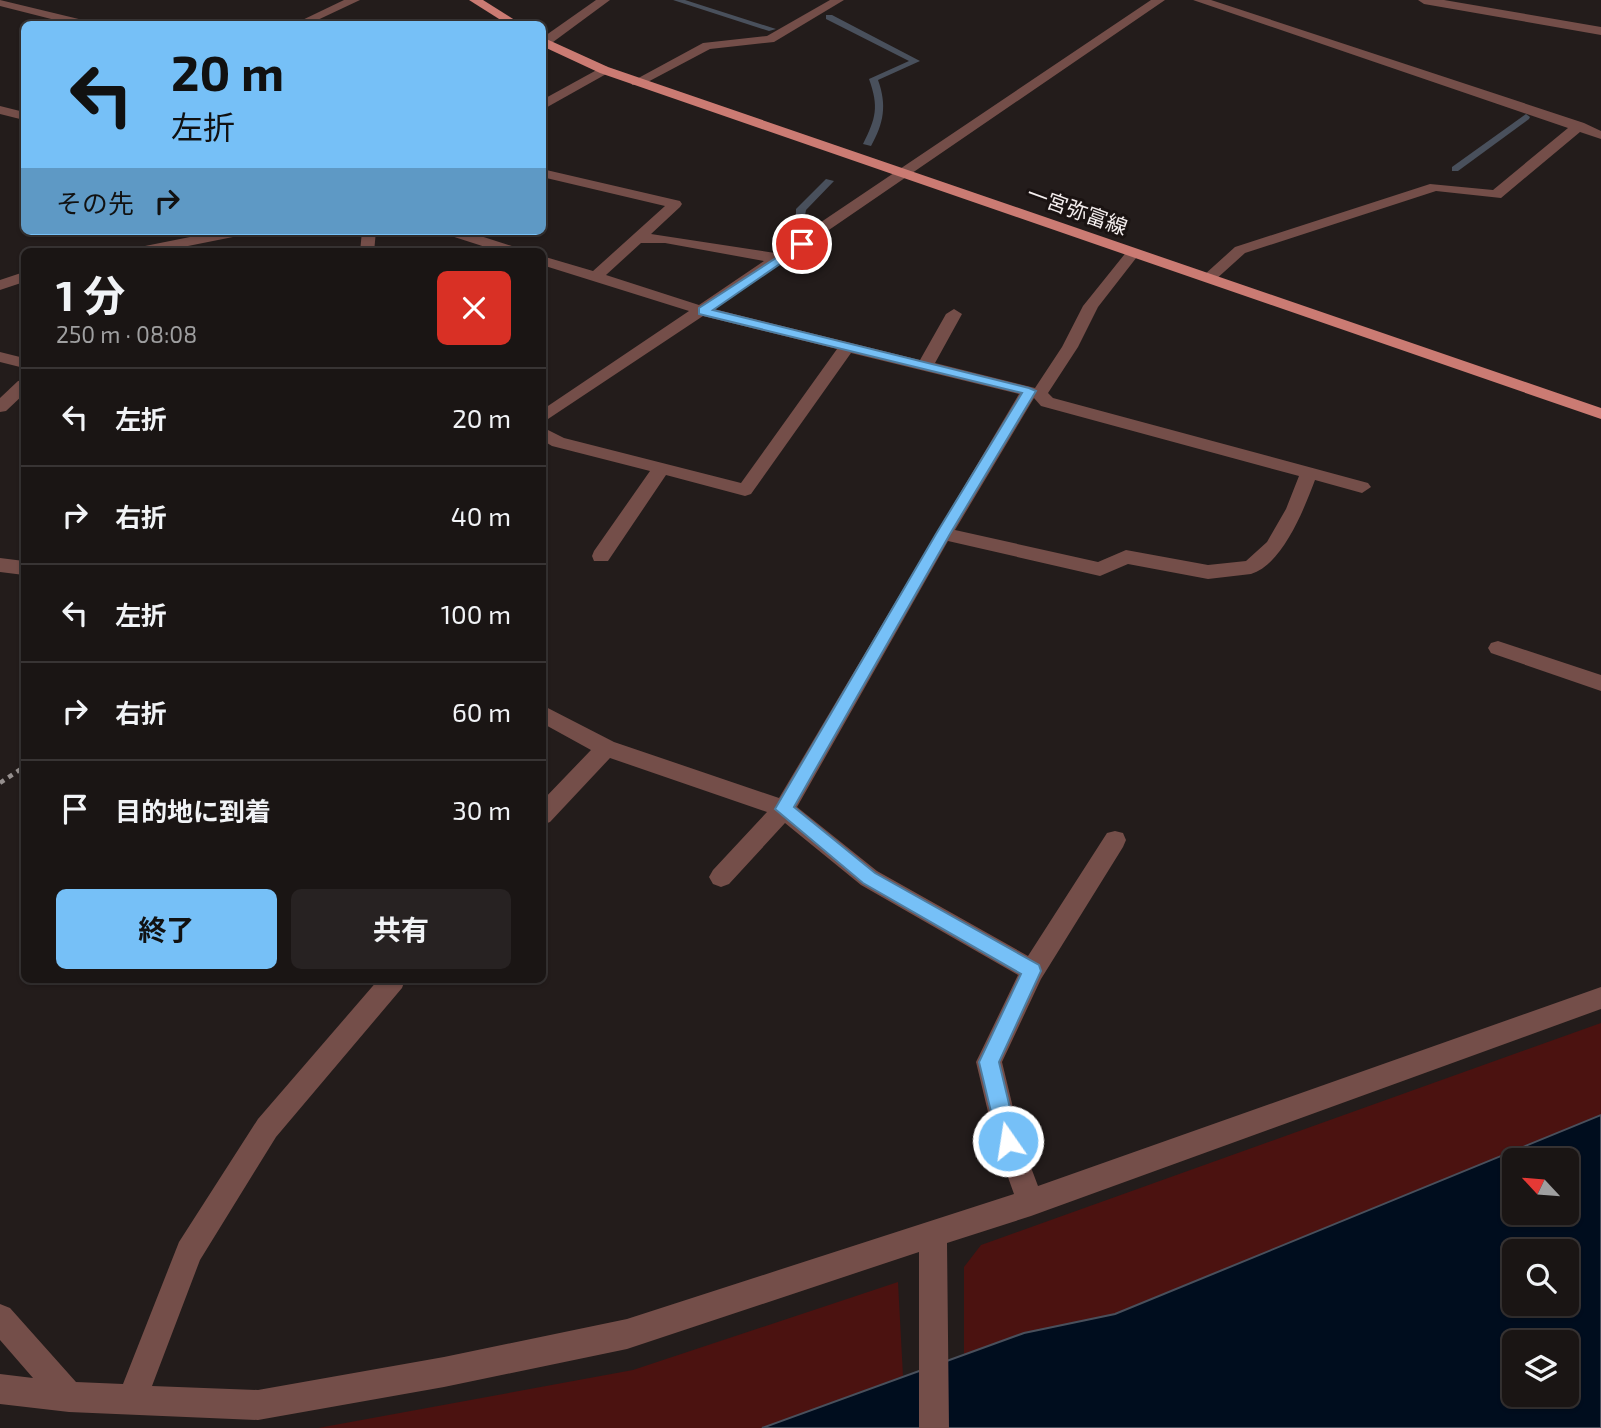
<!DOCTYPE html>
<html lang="ja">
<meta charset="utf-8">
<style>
:root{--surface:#1a1514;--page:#272222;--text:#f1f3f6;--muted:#9f9fa0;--line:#383434;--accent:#76c0f7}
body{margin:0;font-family:"Exo 2","Noto Sans JP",sans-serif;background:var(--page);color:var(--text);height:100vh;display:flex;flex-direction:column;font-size:26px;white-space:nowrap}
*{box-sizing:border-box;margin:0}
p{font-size:23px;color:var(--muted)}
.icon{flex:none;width:38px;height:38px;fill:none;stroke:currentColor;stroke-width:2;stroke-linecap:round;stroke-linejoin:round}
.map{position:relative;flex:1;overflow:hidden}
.drawer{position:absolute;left:21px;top:248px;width:525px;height:735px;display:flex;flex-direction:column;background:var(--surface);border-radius:10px;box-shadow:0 2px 5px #0004,0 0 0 2px var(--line)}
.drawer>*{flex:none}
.banner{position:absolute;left:21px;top:21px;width:525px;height:214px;border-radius:10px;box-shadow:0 2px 5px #0004,0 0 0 2px var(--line);background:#76c0f7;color:#111;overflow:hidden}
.needle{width:46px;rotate:296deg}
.fabs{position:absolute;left:1502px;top:1148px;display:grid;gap:14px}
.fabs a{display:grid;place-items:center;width:77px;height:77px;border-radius:10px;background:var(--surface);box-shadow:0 2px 5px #0004,0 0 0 2px var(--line);font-size:35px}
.pin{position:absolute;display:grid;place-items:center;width:60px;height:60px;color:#fff;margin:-30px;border:4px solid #fff;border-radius:50%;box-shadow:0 2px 7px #0007}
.me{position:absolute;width:77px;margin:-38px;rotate:347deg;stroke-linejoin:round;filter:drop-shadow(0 0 5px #0008)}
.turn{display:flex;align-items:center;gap:24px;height:147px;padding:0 35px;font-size:32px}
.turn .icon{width:91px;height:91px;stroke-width:2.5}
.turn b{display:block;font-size:49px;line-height:60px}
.then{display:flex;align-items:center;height:66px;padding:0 35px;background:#0003;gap:14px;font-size:26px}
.round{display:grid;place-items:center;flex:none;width:74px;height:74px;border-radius:10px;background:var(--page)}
.head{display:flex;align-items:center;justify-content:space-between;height:119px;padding:0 35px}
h1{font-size:42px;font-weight:700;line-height:52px}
.action{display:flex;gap:14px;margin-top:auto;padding:14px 35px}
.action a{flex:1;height:80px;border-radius:10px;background:var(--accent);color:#111;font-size:28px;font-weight:700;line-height:80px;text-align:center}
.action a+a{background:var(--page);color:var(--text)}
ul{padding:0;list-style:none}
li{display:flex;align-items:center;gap:21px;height:98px;padding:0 35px;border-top:2px solid var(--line)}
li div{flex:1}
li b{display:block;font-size:26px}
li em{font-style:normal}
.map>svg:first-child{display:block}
.green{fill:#4b1210}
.water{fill:#000d1e;stroke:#49505c;stroke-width:2;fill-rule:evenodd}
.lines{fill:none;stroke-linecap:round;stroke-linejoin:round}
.stream{fill:#49505c;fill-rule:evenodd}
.path{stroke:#958f8e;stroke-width:4.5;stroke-dasharray:5 5;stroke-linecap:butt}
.minor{fill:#744e49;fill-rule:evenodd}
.major{fill:#cb7b73;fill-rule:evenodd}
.route{fill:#76c0f7;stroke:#4d7da1;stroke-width:2}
.labels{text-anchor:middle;stroke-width:6;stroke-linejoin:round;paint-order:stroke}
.far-street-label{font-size:21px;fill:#f4eeee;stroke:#1a1312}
</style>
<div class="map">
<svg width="1601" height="1428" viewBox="0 0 1601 1428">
<rect width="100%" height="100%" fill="#231c1b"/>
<!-- green -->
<g class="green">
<polygon points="1601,1023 1601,1115 1115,1314 1024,1333 964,1355 964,1267 981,1245"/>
<polygon points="898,1282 903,1376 762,1428 318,1428 633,1370"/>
</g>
<!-- water -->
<path class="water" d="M1601 1115V1428H762L1024 1333 1115 1314ZM1514 1160H1566V1213H1514ZM1514 1251H1566V1304H1514ZM1514 1342H1566V1395H1514Z"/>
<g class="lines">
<!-- stream -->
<g class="stream">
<polygon points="673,0 685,0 776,29 769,31"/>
<path d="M826 15H832L920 61 878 80C887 105 884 123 871 146L863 144C876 118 879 107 869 79L909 61 826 19Z"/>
<polygon points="1526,114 1530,117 1529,119 1458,171 1452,171 1452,167"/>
<polygon points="826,179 834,181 806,210 802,232 796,232 796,209"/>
</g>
<!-- path -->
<polyline class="path" points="0,783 24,767"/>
<!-- minor -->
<g class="minor">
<polygon points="0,0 87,21 89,24 71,24 0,6"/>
<polygon points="344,0 360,0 309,24 294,24"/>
<polygon points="596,0 610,0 549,45 542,45 542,38"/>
<polygon points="830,0 844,0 774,42 710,49 642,85 632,85 631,82 703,43 767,36"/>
<path d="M1151 0H1165L788 258 786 262 780 263 714 309 920 360 946 314 954 309 962 314 935 363 1035 388 1062 347 1083 306 1128 250H1138L1140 253 1098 307 1078 347 1048 393 1053 398 1368 483 1371 487 1362 493 1315 480C1304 509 1283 564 1251 574L1208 579 1128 564 1100 576 948 541 797 807 877 871 1028 956 1107 833 1115 831 1123 833 1126 840 1123 847 1041 979 1002 1062 1021 1141 1038 1186 1601 987V1009L1031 1216 947 1243 949 1428H919V1252L627 1349 444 1387 258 1420 69 1412 0 1404V1374L33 1378 0 1340V1304L10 1308 76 1382 123 1384 179 1242 258 1119 378 980H405L402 988 276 1137 200 1260 152 1386 258 1390 444 1357 627 1319 1014 1194 995 1141 976 1062 1018 975 861 885 785 823 729 884 721 887 713 884 709 877 713 870 767 812 610 758 550 822 542 825V801L591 750 542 723V705L614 742 779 798 1019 394 851 353 751 494 745 496 666 475 608 561H594L592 556 594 551 650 471 552 446 542 440V427L564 438 741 483 837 349 703 316 542 423V410L689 311 542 265V256L593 271 665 206 542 177V169L680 201 682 204 680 207 651 234 775 253ZM641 243H665L764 261 699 305 606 275ZM1034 398 1041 406 1299 476 1286 509 1267 542 1246 561 1208 565 1126 550 1098 562 955 530Z"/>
<polygon points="1193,0 1211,0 1584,123 1601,131 1601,139 1580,132 1501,198 1436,191 1245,253 1214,281 1204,281 1201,278 1204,275 1235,247 1430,184 1493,190 1568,128"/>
<polygon points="1418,0 1444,0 1601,27 1601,35 1424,4"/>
<polygon points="604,66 608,67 608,73 542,110 542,100"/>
<polygon points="0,106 24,112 24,120 0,114"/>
<polygon points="220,231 250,231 243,235 158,252 128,252 135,248"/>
<polygon points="362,231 376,231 374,252 360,252"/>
<polygon points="443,231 465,231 521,249 523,252 501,252 445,234"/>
<polygon points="24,272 24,282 0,290 0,280"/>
<polygon points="0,352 24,358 24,368 0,362"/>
<polygon points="24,380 24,394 6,411 0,412 0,398 18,381"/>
<polygon points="0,558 24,561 24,575 0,572"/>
<polygon points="1498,641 1601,675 1601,691 1491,653 1488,648 1491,643"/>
</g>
<!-- major -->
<g class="major">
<polygon points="469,0 483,0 521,24 507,24"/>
<polygon points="542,37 608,67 1601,408 1601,419 600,73 542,46"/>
</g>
</g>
<!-- route -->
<polygon class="route" points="802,241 807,244 806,246 713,310 1029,388 1036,391 950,534 794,807 875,873 1039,965 1041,971 999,1062 1018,1141 1015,1148 1008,1151 1001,1148 998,1141 979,1062 1021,974 863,883 775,809 936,534 1022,393 699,314 699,308"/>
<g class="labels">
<!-- far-street labels -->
<g class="far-street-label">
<text transform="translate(1077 211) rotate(20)" y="7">一宮弥富線</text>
</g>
</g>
</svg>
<div class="fabs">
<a><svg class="needle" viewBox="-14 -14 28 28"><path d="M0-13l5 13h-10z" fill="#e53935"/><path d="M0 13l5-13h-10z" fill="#9f9fa0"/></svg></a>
<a><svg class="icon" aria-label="search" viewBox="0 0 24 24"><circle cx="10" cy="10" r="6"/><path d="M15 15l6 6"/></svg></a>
<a><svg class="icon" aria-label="layers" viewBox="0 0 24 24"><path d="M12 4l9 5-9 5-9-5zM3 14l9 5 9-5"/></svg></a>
</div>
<div class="pin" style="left:802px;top:244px;background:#d93025"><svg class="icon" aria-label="arrive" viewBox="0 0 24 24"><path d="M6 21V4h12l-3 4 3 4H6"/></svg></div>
<svg class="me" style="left:1008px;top:1141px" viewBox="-20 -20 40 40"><circle r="17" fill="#76c0f7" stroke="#fff" stroke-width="3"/><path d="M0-11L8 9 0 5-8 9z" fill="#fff"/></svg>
<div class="banner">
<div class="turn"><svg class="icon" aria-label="left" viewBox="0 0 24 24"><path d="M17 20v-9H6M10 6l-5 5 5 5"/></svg><div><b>20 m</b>左折</div></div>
<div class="then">その先<svg class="icon" aria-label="right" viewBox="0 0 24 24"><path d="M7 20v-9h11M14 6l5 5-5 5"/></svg></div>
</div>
<section class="drawer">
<div class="head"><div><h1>1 分</h1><p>250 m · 08:08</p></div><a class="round" style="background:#d93025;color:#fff"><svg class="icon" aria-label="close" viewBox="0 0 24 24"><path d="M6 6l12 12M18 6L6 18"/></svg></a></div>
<ul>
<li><svg class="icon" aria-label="left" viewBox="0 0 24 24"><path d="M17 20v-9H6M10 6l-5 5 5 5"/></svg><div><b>左折</b></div><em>20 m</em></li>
<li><svg class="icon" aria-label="right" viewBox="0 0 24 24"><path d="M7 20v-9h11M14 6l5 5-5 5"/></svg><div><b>右折</b></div><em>40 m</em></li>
<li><svg class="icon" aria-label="left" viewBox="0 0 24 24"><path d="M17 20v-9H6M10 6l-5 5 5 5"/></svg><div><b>左折</b></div><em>100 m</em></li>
<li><svg class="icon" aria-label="right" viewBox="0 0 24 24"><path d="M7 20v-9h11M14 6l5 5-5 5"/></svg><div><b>右折</b></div><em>60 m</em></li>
<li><svg class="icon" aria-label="arrive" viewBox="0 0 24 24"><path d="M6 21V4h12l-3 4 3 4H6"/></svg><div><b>目的地に到着</b></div><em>30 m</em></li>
</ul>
<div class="action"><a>終了</a><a>共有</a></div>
</section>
</div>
